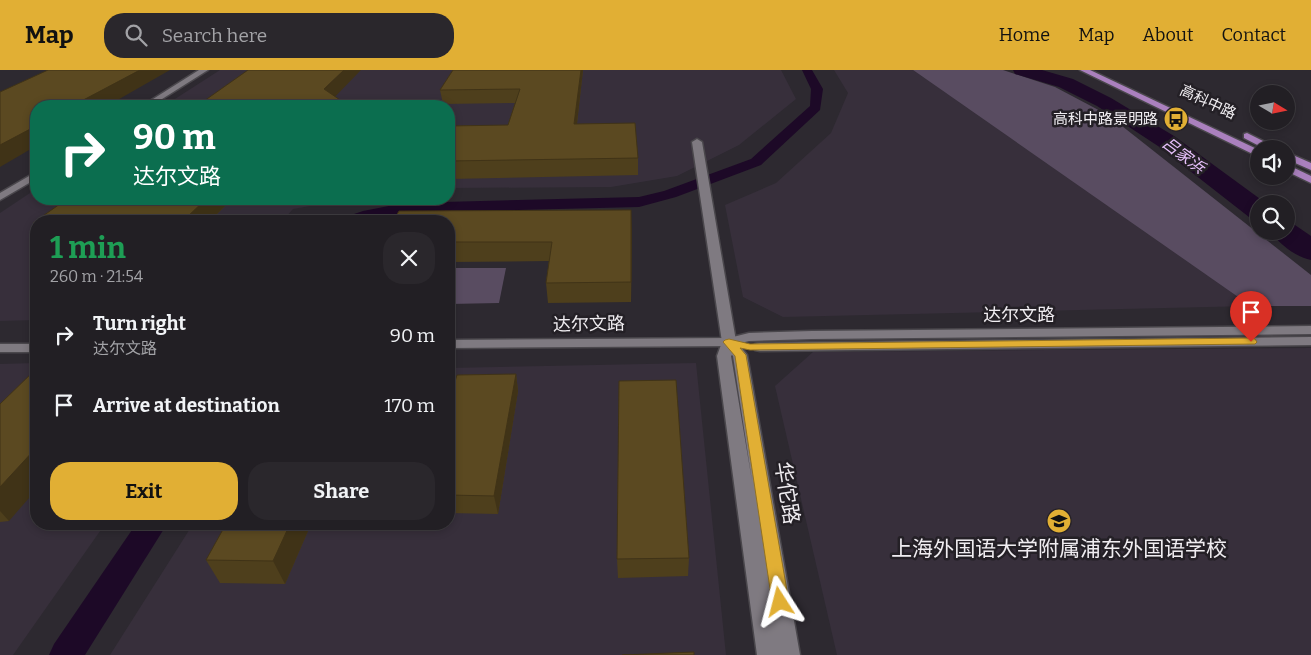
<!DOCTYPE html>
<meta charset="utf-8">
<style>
:root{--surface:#221f24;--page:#2a272c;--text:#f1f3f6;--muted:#a2a2a6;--line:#3f3d41;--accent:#e1af34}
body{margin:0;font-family:Bitter,"Noto Sans SC",serif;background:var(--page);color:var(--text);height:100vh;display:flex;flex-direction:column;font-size:19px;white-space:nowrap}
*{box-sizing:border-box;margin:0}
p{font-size:16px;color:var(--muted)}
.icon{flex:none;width:28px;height:28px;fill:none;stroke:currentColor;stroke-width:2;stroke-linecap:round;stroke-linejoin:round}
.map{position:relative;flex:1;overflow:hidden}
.sheet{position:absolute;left:30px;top:145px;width:425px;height:315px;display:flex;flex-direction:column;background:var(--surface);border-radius:20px;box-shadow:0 2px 8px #0003,0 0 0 1px var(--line)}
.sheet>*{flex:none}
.hud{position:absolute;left:30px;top:30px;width:425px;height:105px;border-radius:20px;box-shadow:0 2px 8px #0003,0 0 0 1px var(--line);background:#0b6e4f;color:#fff;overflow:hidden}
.needle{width:32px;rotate:100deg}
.tools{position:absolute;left:1250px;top:15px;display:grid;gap:10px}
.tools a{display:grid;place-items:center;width:45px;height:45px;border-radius:50%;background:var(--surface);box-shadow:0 2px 8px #0003,0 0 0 1px var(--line);font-size:25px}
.pin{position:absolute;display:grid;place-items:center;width:42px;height:42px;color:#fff;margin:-51px -21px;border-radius:50% 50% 50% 0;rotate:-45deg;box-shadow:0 0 5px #0007}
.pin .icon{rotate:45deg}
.me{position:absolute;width:55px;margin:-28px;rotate:351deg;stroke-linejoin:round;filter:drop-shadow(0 0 4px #0008)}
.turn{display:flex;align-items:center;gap:18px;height:105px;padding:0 20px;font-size:22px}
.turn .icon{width:65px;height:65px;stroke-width:2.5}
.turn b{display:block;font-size:35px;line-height:42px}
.round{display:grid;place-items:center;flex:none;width:52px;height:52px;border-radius:20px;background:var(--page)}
.overview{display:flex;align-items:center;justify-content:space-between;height:85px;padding:0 20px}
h1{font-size:30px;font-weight:700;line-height:38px;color:#1e9e55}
.cta{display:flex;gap:10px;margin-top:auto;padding:10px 20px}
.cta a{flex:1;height:58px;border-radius:20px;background:var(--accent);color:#111;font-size:20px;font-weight:700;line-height:58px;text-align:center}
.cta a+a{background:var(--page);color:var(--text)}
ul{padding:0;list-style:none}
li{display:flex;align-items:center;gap:15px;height:70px;padding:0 20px}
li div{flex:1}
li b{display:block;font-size:19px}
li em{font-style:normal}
header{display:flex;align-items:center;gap:30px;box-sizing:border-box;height:70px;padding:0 25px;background:var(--accent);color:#111}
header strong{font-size:24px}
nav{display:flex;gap:28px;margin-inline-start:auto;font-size:18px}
.search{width:350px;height:45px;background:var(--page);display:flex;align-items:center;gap:12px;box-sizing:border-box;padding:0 18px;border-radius:20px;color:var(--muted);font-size:19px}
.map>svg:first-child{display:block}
.built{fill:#372f3b}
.green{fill:#594c61}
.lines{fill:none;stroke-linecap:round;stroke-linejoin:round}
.canal{fill:#1d0927;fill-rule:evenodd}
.river{fill:#1d0927;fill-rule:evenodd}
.minor-casing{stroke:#4a474c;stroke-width:3}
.tertiary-casing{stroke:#4a474c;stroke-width:3}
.primary-casing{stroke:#4a474c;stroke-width:3}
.minor{fill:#7f7a81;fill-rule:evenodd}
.tertiary{fill:#7f7a81;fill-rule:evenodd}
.primary{fill:#aa80be;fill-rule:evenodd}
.wall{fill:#4e3f1c}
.shaded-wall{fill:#403317}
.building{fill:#5b4921;stroke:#403317}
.route{fill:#e1af34;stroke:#927222}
.labels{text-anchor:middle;stroke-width:5;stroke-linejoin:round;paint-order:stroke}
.far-street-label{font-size:15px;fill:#f0edf1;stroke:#242026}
.far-poi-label{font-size:15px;fill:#f0edf1;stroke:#242026;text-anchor:end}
.far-water-label{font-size:16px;font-style:italic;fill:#e8c1fd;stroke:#242026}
.street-label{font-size:18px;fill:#f0edf1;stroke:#242026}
.near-street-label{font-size:21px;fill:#f0edf1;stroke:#242026}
.near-poi-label{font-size:21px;fill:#f0edf1;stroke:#242026}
</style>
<header>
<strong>Map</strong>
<div class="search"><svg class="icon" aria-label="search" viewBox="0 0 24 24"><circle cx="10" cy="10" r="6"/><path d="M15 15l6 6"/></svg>Search here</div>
<nav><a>Home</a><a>Map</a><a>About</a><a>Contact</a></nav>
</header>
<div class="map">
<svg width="1311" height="585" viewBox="0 0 1311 585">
<rect width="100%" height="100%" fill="#2d2930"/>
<!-- built -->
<g class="built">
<polygon points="220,0 781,0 796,29 739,75 677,106 611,117 449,118 449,36 164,36"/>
<polygon points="834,0 913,0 1251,236 783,247 743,227 725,135 776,113 831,63 848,23"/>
<polygon points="36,119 36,129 350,129 293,139 282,151 36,151 36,250 0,251 0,143"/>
<polygon points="1311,278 1311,585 837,585 775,316 813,282"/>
<polygon points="36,293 36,454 105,454 13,585 0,585 0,294"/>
<polygon points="696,293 726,585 110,585 193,454 449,454 449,298"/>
</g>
<!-- green -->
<g class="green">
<polygon points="913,0 1003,0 1055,17 1108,45 1311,205 1311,236 1251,236"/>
<polygon points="449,198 506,198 499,233 449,234"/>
</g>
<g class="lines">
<!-- canal -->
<g class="canal">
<polygon points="802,0 812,0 823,19 820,40 761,95 676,127 639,137 404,143 367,151 343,151 345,147 363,141 404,133 639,127 664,121 751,89 810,36 811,19"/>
<polygon points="136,454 167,454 85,585 49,585 54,574"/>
</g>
<!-- river -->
<g class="river">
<polygon points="1013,0 1042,0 1073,9 1111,28 1174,66 1267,134 1259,134 1259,149 1249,147 1158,76 1097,36 1059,17 1015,4"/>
<path d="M1286 152 1295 155 1311 166V190C1296 187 1279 174 1270 161H1286Z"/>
</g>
<defs>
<g id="minor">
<polygon points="199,0 208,0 151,36 142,36"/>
<path d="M697 69 702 72 736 271 747 285 800 585H757L717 286 722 272 692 72ZM732 285 733 286 752 411 731 286Z"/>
<polygon points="36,102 36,109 0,130 0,123"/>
</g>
<g id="tertiary">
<polygon points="1311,256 1311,264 812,269 749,271 729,276 449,278 449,270 729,268 749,263 812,261"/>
<polygon points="1311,267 1311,275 760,281 755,280 753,277 755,274 760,273"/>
<rect x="0" y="274" width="36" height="8"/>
</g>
<g id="primary">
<polygon points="1080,0 1090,0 1259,80 1259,87"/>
<polygon points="1247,63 1275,77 1276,79 1265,79 1244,68 1244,64"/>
<polygon points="1286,82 1311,93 1311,100 1286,89"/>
<polygon points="1286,94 1311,106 1311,113 1286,101"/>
</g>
</defs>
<!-- minor casing -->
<use href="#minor" class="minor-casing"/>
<!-- tertiary casing -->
<use href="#tertiary" class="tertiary-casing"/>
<!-- primary casing -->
<use href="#primary" class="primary-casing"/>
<!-- minor -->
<use href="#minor" class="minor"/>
<!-- tertiary -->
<use href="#tertiary" class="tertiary"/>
<!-- primary -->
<use href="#primary" class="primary"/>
</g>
<!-- wall -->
<g class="wall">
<polygon points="453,0 583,0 577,54 638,88 638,105 449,109 449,56 508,55 515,33 443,34 440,20"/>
<polygon points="67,129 232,129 210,151 36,151 36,158 33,153"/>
<polygon points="449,151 632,159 631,232 548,233 546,213 549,191 449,192"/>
<polygon points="516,304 518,321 498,444 449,443 449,331"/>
<polygon points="0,334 9,451 0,452"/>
<polygon points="226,454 311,454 285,514 220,513 206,490"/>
<polygon points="689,488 688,506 618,508 617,489"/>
</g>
<!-- shaded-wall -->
<g class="shaded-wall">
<polygon points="140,0 170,0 107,36 72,36"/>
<polygon points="344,0 361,0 328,34 324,19"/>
<polygon points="581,0 583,0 575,70 574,54"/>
<polygon points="36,56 36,76 0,97 0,75"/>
<polygon points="206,129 232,129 210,151 188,151 186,148"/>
<polygon points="631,140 632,159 631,232"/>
<polygon points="516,304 518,321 498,444 494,426"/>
<polygon points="36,378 36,420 9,451 0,441 0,417"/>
<polygon points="290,454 311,454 285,514 273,491"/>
</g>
<!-- building -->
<g class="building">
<polygon points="48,0 140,0 72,36 36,36 36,56 0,75 0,22"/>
<polygon points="248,0 344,0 324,19 349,36 185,36 204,31"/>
<polygon points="453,0 581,0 574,54 635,53 638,88 449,91 449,56 508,55 520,19 440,20"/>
<polygon points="67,129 206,129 186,148 161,149 158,151 36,151 36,153 33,153"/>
<polygon points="631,140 631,212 546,213 552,172 449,172 449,151 393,151 399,141"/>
<polygon points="36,299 36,378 0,417 0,334"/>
<polygon points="516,304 494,426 449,425 449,331 457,305"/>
<polygon points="676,310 689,488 617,489 619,311"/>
<polygon points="226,454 290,454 273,491 206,490"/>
<polygon points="694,582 694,585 622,585"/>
</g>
<!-- route -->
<polygon class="route" points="1251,268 1255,269 1257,272 1255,274 750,280 740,278 746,285 789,532 786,537 780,539 775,537 772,532 735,286 723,272 725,270 729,269 750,274"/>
<!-- icons -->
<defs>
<symbol id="bus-disc" viewBox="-11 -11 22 22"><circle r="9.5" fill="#e1af34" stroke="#242026"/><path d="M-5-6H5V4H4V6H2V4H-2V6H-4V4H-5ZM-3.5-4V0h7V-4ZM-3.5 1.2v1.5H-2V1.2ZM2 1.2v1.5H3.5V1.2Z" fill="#111"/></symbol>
<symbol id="school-disc" viewBox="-11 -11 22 22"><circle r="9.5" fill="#e1af34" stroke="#242026"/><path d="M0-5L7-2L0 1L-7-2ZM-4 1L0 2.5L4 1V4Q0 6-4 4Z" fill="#111"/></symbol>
</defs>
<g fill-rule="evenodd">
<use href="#bus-disc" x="1162" y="35" width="28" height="28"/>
<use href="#school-disc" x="1045" y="437" width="28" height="28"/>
</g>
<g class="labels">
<!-- far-street labels -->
<g class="far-street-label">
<text transform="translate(1208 32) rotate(25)" y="5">高科中路</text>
</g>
<!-- far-poi labels -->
<g class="far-poi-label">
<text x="1158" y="54">高科中路景明路</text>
</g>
<!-- far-water labels -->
<g class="far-water-label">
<text transform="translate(1184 85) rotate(37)" y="6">吕家浜</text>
</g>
<!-- street labels -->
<g class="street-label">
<text x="1019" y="251">达尔文路</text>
<text transform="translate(589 254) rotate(-1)" y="6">达尔文路</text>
</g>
<!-- near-street labels -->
<g class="near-street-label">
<text transform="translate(787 423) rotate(81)" y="7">华佗路</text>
</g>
<!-- near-poi labels -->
<g class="near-poi-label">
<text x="1059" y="486">上海外国语大学附属浦东外国语学校</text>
</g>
</g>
</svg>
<div class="tools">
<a><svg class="needle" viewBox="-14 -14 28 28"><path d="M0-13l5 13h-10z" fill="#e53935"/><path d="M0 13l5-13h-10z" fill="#a2a2a6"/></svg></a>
<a><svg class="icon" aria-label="sound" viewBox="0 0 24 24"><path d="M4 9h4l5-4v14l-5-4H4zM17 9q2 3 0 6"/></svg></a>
<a><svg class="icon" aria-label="search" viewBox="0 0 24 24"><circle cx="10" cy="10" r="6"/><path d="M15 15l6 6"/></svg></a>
</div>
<div class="pin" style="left:1251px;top:272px;background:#d93025"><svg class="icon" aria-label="arrive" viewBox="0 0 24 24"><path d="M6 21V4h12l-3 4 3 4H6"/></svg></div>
<svg class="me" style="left:780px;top:532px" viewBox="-20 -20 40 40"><path d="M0-17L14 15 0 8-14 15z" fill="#e1af34" stroke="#fff" stroke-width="4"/></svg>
<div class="hud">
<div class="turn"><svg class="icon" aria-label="right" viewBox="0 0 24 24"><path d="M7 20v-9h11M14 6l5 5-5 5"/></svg><div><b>90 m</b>达尔文路</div></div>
</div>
<section class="sheet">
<div class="overview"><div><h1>1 min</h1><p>260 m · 21:54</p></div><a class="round"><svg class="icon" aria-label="close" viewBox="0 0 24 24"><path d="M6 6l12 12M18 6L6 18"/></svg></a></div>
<ul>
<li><svg class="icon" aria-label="right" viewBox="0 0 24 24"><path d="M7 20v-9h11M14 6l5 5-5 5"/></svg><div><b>Turn right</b><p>达尔文路</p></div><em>90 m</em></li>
<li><svg class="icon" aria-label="arrive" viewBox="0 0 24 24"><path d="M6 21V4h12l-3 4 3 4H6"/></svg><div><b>Arrive at destination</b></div><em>170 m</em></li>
</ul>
<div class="cta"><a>Exit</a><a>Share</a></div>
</section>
</div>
